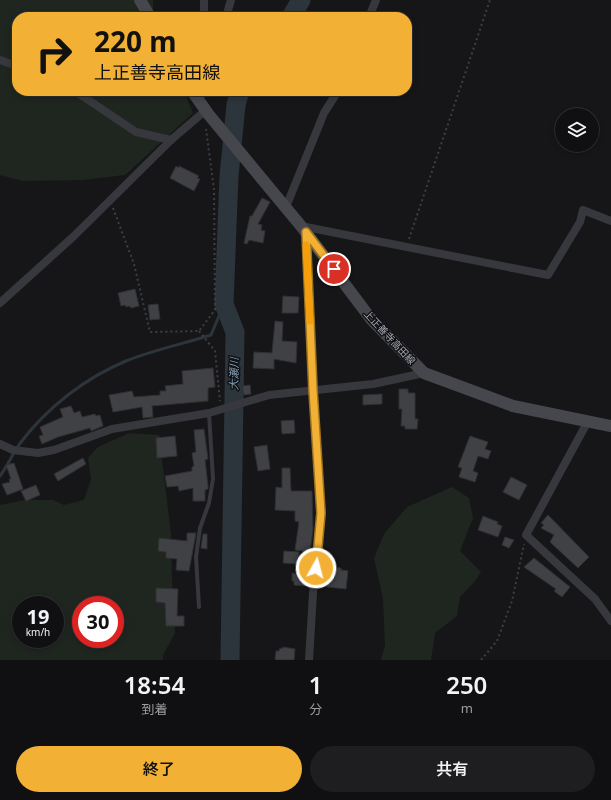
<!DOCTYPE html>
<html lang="ja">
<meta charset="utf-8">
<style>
:root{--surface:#101012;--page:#1e1e20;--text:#f1f3f6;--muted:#9c9d9f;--line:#303032;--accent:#f2b134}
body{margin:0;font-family:"Noto Sans","Noto Sans JP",sans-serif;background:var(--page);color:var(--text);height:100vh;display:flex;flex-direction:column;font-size:15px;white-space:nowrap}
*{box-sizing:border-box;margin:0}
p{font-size:13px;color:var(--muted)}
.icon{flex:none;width:22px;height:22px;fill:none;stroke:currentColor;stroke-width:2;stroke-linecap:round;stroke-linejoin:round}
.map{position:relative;height:660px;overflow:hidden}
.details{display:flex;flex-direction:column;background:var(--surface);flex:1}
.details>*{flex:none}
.guide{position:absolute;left:12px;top:12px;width:400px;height:84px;border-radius:16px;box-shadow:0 2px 6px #0003,0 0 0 1px var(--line);background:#f2b134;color:#111;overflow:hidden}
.buttons{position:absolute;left:555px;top:108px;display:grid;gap:8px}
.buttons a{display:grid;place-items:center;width:44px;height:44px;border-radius:50%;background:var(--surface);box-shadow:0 2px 6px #0003,0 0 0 1px var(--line);font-size:20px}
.speed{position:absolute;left:12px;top:596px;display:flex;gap:8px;font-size:20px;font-weight:700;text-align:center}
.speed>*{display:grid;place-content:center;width:52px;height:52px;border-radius:50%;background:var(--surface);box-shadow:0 2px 6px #0003,0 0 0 1px var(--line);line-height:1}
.speed small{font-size:10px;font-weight:400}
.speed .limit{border:6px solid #d22;background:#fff;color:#111}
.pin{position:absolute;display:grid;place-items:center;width:34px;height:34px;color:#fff;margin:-17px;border:2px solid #fff;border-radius:50%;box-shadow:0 1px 4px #0007}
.me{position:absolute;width:44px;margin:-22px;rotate:7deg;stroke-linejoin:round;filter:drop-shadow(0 0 3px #0008)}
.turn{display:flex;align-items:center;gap:14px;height:84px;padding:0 16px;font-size:18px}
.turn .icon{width:52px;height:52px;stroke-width:2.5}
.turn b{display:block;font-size:28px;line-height:34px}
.eta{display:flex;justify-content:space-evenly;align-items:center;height:68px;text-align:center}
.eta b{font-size:24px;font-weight:600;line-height:28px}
.cta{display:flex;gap:8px;margin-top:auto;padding:8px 16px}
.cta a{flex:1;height:46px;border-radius:24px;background:var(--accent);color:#111;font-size:16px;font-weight:600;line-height:46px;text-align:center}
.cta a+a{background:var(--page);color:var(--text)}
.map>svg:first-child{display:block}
.green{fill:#1e261f;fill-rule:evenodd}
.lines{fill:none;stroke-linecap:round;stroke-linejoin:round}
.stream{stroke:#2c353c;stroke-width:3}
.river{stroke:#2c353c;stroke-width:19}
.building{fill:#404145;stroke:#303034}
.path{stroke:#3d3f44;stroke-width:2;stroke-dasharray:2 3;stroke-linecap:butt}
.lane{stroke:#37383d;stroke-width:4}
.street{stroke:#37383d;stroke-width:8}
.secondary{stroke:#45474d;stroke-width:12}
.route-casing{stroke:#9d7322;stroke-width:10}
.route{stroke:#f2b134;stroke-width:7}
.slow{stroke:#f59e0b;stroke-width:7}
.labels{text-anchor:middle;stroke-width:3;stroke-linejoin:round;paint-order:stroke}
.street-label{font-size:10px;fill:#a8adb8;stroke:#111113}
.water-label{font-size:11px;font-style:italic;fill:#7f9bb3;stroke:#111113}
</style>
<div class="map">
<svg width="611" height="660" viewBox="0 0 611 660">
<rect width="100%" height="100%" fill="#161618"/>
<!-- green -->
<g class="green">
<polygon points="0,0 153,0 153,9 156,17 17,17 17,91 184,91 193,113 125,175 83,180 23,181 0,175"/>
<path d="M129 433 159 435 171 534 172 579 175 633 163 655V660H0V505L25 500H53L64 505 84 500 91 479 88 458 98 447ZM21 605H55V639H21ZM81 605H115V639H81Z"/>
<polygon points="452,487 469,498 473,518 460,551 481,572 475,581 460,597 457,616 435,633 431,660 381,660 385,645 383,599 374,558 384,534 407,507"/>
</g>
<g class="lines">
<!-- stream -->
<path class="stream" d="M0 476C8 465 13 453 21 442 48 407 85 378 126 361 153 350 183 344 211 335L224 304"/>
<!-- river -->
<g class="river">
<polyline points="291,17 301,0"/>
<polyline points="230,660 235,332 224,304 229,176 236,105 240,91"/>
</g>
</g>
<!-- building -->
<g class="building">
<polygon points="176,166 178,168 179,166 199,176 197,178 200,179 194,191 170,178"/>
<polygon points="262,198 270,202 258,224 262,225 261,230 265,231 263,243 249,240 247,244 244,243 250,216 252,216"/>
<polygon points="135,289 139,306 131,308 130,306 126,307 125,305 121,306 118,293"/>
<polygon points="283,296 299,297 298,313 282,313"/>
<polygon points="158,304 160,319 150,320 148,305"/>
<polygon points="275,321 283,322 282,341 297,342 296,363 274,359 274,369 253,368 254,352 272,353"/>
<polygon points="213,368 215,387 208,388 208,401 152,406 153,417 143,418 142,407 113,412 109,395 132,391 134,397 160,395 160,391 166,391 165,386 183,384 182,371"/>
<polygon points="250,385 251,394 244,395 242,386"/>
<polygon points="399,389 408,389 408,393 415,393 415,419 418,419 417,429 405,429 405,426 401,426 402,409 399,409"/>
<polygon points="382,394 382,404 363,405 363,395"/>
<polygon points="71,406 74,413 80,411 82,417 95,414 96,416 100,415 103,426 91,431 90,428 58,437 42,444 39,436 43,435 40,427 63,417 60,409"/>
<polygon points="294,420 295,433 282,434 281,421"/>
<polygon points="204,429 208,459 205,460 208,486 208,489 205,490 205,501 193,501 193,488 179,491 178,486 167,487 165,476 192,471 192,467 194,466 192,453 196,452 194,430"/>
<polygon points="175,436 177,456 157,458 156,438"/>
<polygon points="470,436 488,442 485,449 491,451 488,459 478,456 473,471 478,473 475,482 459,477 462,468 458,467"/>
<polygon points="267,445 270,469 258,471 254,447"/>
<polygon points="83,458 86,464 58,481 54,474"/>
<polygon points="14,463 23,489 7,495 2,484 10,482 9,479 11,479 6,465"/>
<polygon points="282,468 290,468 291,491 312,491 313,529 310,552 295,550 299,522 295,521 295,511 275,510 276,487 282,488"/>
<polygon points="511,477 527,485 519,500 503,492"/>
<polygon points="36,485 40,495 26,501 21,491"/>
<polygon points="548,515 589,557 578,568 550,542 554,535 541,528 544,525 541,523"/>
<polygon points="483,516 498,522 497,524 502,526 498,537 478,530"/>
<polygon points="187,533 196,533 189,571 176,570 177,559 166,558 166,552 158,551 159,538 187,541"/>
<polygon points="203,534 207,534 207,549 201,548"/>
<polygon points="505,537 514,540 509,548 502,545"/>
<polygon points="284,551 299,552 298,564 283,563"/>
<polygon points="534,558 570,587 562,597 554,591 556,589 524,567"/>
<polygon points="327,566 341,568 341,570 348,571 346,589 327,587 327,581 325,581"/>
<polygon points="292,573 306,574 305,586 294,585 294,581 292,581"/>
<polygon points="156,588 178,589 177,616 184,616 184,626 166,626 165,603 156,602"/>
<polygon points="283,647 295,649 294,660 275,660 276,651 279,651 280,648 282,649"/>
</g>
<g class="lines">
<!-- path -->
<g class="path">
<polyline points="113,208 134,264 150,332 199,331 215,310 214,189 206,129"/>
<polyline points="409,239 490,0"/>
<polyline points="199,331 215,351 220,401"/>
<polyline points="481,660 497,641 512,601 524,544"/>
</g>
<!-- lane -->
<polyline class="lane" points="199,607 196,557 200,528 209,503 213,479 209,413"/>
<!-- street -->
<g class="street">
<polyline points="204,0 204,17"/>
<polyline points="226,17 231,0"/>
<polyline points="369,17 376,0"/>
<polyline points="0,60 17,66"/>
<polyline points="75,91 136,132 171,140"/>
<polyline points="286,207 324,113 338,91"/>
<polyline points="301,226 548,275 580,222 583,210 611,221"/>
<polyline points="306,233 313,391 321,513 313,593 309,660"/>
<polyline points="0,303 74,236 171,140 206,110"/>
<polyline points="588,421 526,535 595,599 611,621"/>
<polyline points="0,444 13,450 38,453 54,450 112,429 209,413 269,395 373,384 424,373"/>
</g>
<!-- secondary -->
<g class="secondary">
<polyline points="140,0 150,17"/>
<polyline points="192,91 209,115 301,226 371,319 424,373 513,406 611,426"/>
</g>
</g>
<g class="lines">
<defs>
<polyline id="route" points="316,568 321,513 313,390 306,232 334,269"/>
</defs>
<!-- route casing -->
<use href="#route" class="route-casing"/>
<!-- route -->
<use href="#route" class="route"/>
<!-- slow -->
<polyline class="slow" points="306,245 310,321"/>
</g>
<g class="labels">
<!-- street labels -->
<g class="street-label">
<text transform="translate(390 337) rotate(47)" y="4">上正善寺高田線</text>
</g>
<!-- water labels -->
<g class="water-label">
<text transform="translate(234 374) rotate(-89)" y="4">大瀬川</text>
</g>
</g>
</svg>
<div class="buttons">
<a><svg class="icon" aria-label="layers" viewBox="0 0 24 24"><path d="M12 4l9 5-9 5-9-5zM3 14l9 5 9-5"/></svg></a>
</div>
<div class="speed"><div>19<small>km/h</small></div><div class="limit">30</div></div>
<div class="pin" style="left:334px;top:269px;background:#d93025"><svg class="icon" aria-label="arrive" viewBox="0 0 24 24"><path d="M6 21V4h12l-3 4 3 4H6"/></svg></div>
<svg class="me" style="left:316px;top:568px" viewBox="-20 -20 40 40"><circle r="17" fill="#f2b134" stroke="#fff" stroke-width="3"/><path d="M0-11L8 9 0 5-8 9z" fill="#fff"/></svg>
<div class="guide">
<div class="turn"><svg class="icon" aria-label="right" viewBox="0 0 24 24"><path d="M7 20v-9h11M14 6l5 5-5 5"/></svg><div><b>220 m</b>上正善寺高田線</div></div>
</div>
</div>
<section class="details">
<div class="eta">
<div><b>18:54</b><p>到着</p></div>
<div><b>1</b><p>分</p></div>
<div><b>250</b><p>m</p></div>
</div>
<div class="cta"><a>終了</a><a>共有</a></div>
</section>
